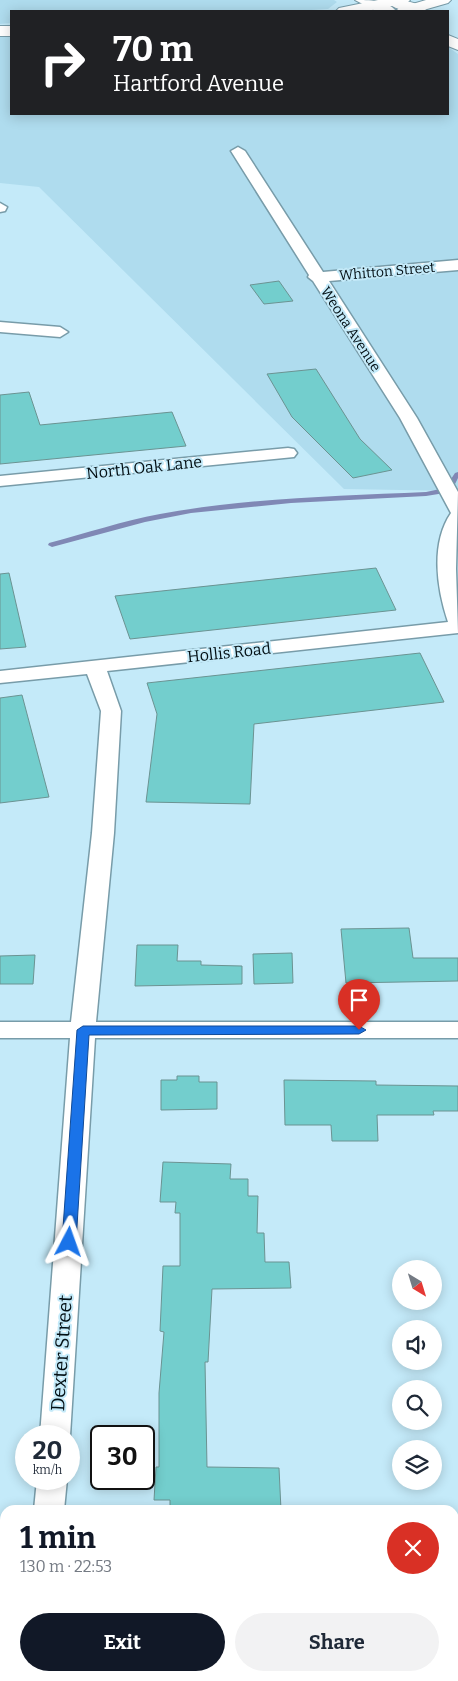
<!DOCTYPE html>
<meta charset="utf-8">
<style>
:root{--surface:#fff;--page:#f2f2f3;--text:#1f2937;--muted:#747a83;--accent:#111827}
body{margin:0;font-family:Bitter,serif;background:var(--page);color:var(--text);height:100vh;display:flex;flex-direction:column;font-size:19px;white-space:nowrap}
*{box-sizing:border-box;margin:0}
p{font-size:16px;color:var(--muted)}
.icon{flex:none;width:28px;height:28px;fill:none;stroke:currentColor;stroke-width:2;stroke-linecap:round;stroke-linejoin:round}
.map{position:relative;flex:1;overflow:hidden}
.sheet{position:absolute;left:0px;top:1505px;width:459px;height:176px;display:flex;flex-direction:column;background:var(--surface);border-radius:15px 15px 0 0;box-shadow:0 2px 12px #0003}
.sheet>*{flex:none}
.top-card{position:absolute;left:10px;top:10px;width:439px;height:105px;border-radius:0px;box-shadow:0 2px 12px #0003;background:#202124;color:#fff;overflow:hidden}
.needle{width:32px;rotate:142deg}
.buttons{position:absolute;left:392px;top:1260px;display:grid;gap:10px}
.buttons a{display:grid;place-items:center;width:50px;height:50px;border-radius:50%;background:var(--surface);box-shadow:0 2px 12px #0003;font-size:25px}
.speed{position:absolute;left:15px;top:1425px;display:flex;gap:10px;font-size:25px;font-weight:700;text-align:center}
.speed>*{display:grid;place-content:center;width:65px;height:65px;border-radius:50%;background:var(--surface);box-shadow:0 2px 12px #0003;line-height:1}
.speed small{font-size:12px;font-weight:400}
.speed .limit{border:2px solid #111;border-radius:8px;background:#fff;color:#111}
.pin{position:absolute;display:grid;place-items:center;width:42px;height:42px;color:#fff;margin:-51px -21px;border-radius:50% 50% 50% 0;rotate:-45deg;box-shadow:0 0 5px #0007}
.pin .icon{rotate:45deg}
.me{position:absolute;width:55px;margin:-28px;rotate:4deg;stroke-linejoin:round;filter:drop-shadow(0 0 4px #0008)}
.turn{display:flex;align-items:center;gap:18px;height:105px;padding:0 20px;font-size:22px}
.turn .icon{width:65px;height:65px;stroke-width:2.5}
.turn b{display:block;font-size:35px;line-height:42px}
.round{display:grid;place-items:center;flex:none;width:52px;height:52px;border-radius:26px;background:var(--page)}
.overview{display:flex;align-items:center;justify-content:space-between;height:85px;padding:0 20px}
h1{font-size:30px;font-weight:700;line-height:38px;color:var(--accent)}
.action{display:flex;gap:10px;margin-top:auto;padding:10px 20px}
.action a{flex:1;height:58px;border-radius:30px;background:var(--accent);color:#fff;font-size:20px;font-weight:700;line-height:58px;text-align:center}
.action a+a{background:var(--page);color:var(--text)}
.map>svg:first-child{display:block}
.built{fill:#afdcee}
.lines{fill:none;stroke-linecap:round;stroke-linejoin:round}
.stream{fill:#8088b5;fill-rule:evenodd}
.building{fill:#73cecd;stroke:#6b9392}
.minor-casing{stroke:#789ca9;stroke-width:3}
.tertiary-casing{stroke:#789ca9;stroke-width:2}
.secondary-casing{stroke:#789ca9;stroke-width:2}
.minor{fill:#fff;fill-rule:evenodd}
.tertiary{fill:#fff;fill-rule:evenodd}
.secondary{fill:#fff;fill-rule:evenodd}
.route{fill:#1a73e8;stroke:#114b97}
.labels{text-anchor:middle;stroke-width:4;stroke-linejoin:round;paint-order:stroke}
.far-street-label{font-size:14px;fill:#030f14;stroke:#c4eaf9}
.street-label{font-size:16px;fill:#030f14;stroke:#c4eaf9}
.near-street-label{font-size:19px;fill:#030f14;stroke:#c4eaf9}
</style>
<div class="map">
<svg width="458" height="1681" viewBox="0 0 458 1681">
<rect width="100%" height="100%" fill="#c4eaf9"/>
<!-- built -->
<g class="built">
<polygon points="0,0 334,0 337,2 328,9 295,11 11,11 11,23 0,24"/>
<polygon points="0,36 11,36 11,114 448,114 448,47 458,54 458,491 344,489 39,187 0,183"/>
</g>
<g class="lines">
<!-- stream -->
<path class="stream" d="M458 472V478L451 492 426 496 291 503 191 513 145 522 52 547 48 545 49 543C86 533 123 521 160 514 248 498 337 496 426 492L445 488 455 473Z"/>
</g>
<!-- building -->
<g class="building">
<polygon points="279,281 293,301 264,304 250,285"/>
<polygon points="316,369 360,439 392,470 353,478 292,417 267,374"/>
<polygon points="29,392 40,425 172,412 186,446 0,464 0,395"/>
<polygon points="376,568 396,610 130,639 115,596"/>
<polygon points="9,573 26,647 0,649 0,574"/>
<polygon points="420,653 444,702 254,724 250,804 146,802 157,714 147,683"/>
<polygon points="22,695 49,797 0,803 0,698"/>
<polygon points="409,928 413,958 458,958 458,981 346,983 341,929"/>
<polygon points="137,945 178,945 177,961 201,961 201,965 242,966 242,984 135,986"/>
<polygon points="292,953 293,983 254,984 253,954"/>
<polygon points="35,955 33,984 0,984 0,956"/>
<polygon points="177,1076 199,1076 199,1082 217,1082 217,1109 161,1110 161,1080 177,1080"/>
<polygon points="284,1080 376,1081 376,1085 458,1086 458,1111 433,1111 434,1115 377,1115 378,1141 332,1141 331,1125 285,1125"/>
<polygon points="163,1162 231,1164 230,1179 248,1179 248,1196 258,1196 257,1233 264,1233 265,1262 289,1262 291,1288 212,1289 208,1362 205,1362 207,1467 279,1468 281,1510 170,1510 170,1500 154,1500 156,1467 159,1467 159,1393 164,1332 160,1331 163,1266 180,1266 180,1213 175,1213 176,1202 160,1202"/>
</g>
<g class="lines">
<defs>
<g id="minor">
<path d="M238 147 245 151 323 272 458 260V270L329 281 417 418 458 492 456 569 458 633 107 671 121 711 114 833 96 1022H458V1038H95L70 1436 69 1438V1436H40L70 1038H0V1022H71L92 833 101 711 87 674 0 683V671L448 622C437 589 430 544 451 513L400 418 313 281 308 277 309 275 231 151Z"/>
<polygon points="0,203 7,207 5,211 0,212"/>
<polygon points="0,322 60,327 68,332 60,337 0,332"/>
<polygon points="288,448 294,449 297,453 294,457 0,486 0,476"/>
<polygon points="37,1479 67,1479 64,1510 34,1510"/>
<polygon points="0,1663 5,1663 5,1676 51,1678 50,1681 0,1681"/>
</g>
<g id="tertiary">
<polygon points="378,0 410,0 407,3 367,11 336,11 339,8"/>
<polygon points="426,0 451,0 448,3 420,11 396,11 399,8"/>
<rect x="0" y="26" width="11" height="10"/>
</g>
<g id="secondary">
<path d="M355 0C369 0 387 0 396 11H376Z"/>
<path d="M385 0C399 0 417 0 427 11 413 12 395 12 385 0Z"/>
<polygon points="448,35 458,39 458,50 448,46"/>
</g>
</defs>
<!-- minor casing -->
<use href="#minor" class="minor-casing"/>
<!-- tertiary casing -->
<use href="#tertiary" class="tertiary-casing"/>
<!-- secondary casing -->
<use href="#secondary" class="secondary-casing"/>
<!-- minor -->
<use href="#minor" class="minor"/>
<!-- tertiary -->
<use href="#tertiary" class="tertiary"/>
<!-- secondary -->
<use href="#secondary" class="secondary"/>
</g>
<!-- route -->
<polygon class="route" points="83,1026 359,1026 366,1030 359,1034 89,1035 76,1242 69,1247 62,1242 77,1030"/>
<g class="labels">
<!-- far-street labels -->
<g class="far-street-label">
<text transform="translate(387 271) rotate(-5)" y="5">Whitton Street</text>
<text transform="translate(351 329) rotate(57)" y="5">Weona Avenue</text>
</g>
<!-- street labels -->
<g class="street-label">
<text transform="translate(144 467) rotate(-6)" y="6">North Oak Lane</text>
<text transform="translate(229 652) rotate(-6)" y="6">Hollis Road</text>
</g>
<!-- near-street labels -->
<g class="near-street-label">
<text transform="translate(61 1353) rotate(-86)" y="7">Dexter Street</text>
</g>
</g>
</svg>
<div class="buttons">
<a><svg class="needle" viewBox="-14 -14 28 28"><path d="M0-13l5 13h-10z" fill="#e53935"/><path d="M0 13l5-13h-10z" fill="#747a83"/></svg></a>
<a><svg class="icon" aria-label="sound" viewBox="0 0 24 24"><path d="M4 9h4l5-4v14l-5-4H4zM17 9q2 3 0 6"/></svg></a>
<a><svg class="icon" aria-label="search" viewBox="0 0 24 24"><circle cx="10" cy="10" r="6"/><path d="M15 15l6 6"/></svg></a>
<a><svg class="icon" aria-label="layers" viewBox="0 0 24 24"><path d="M12 4l9 5-9 5-9-5zM3 14l9 5 9-5"/></svg></a>
</div>
<div class="speed"><div>20<small>km/h</small></div><div class="limit">30</div></div>
<div class="pin" style="left:359px;top:1030px;background:#d93025"><svg class="icon" aria-label="arrive" viewBox="0 0 24 24"><path d="M6 21V4h12l-3 4 3 4H6"/></svg></div>
<svg class="me" style="left:69px;top:1242px" viewBox="-20 -20 40 40"><path d="M0-17L14 15 0 8-14 15z" fill="#1a73e8" stroke="#fff" stroke-width="4"/></svg>
<div class="top-card">
<div class="turn"><svg class="icon" aria-label="right" viewBox="0 0 24 24"><path d="M7 20v-9h11M14 6l5 5-5 5"/></svg><div><b>70 m</b>Hartford Avenue</div></div>
</div>
<section class="sheet">
<div class="overview"><div><h1>1 min</h1><p>130 m · 22:53</p></div><a class="round" style="background:#d93025;color:#fff"><svg class="icon" aria-label="close" viewBox="0 0 24 24"><path d="M6 6l12 12M18 6L6 18"/></svg></a></div>
<div class="action"><a>Exit</a><a>Share</a></div>
</section>
</div>
